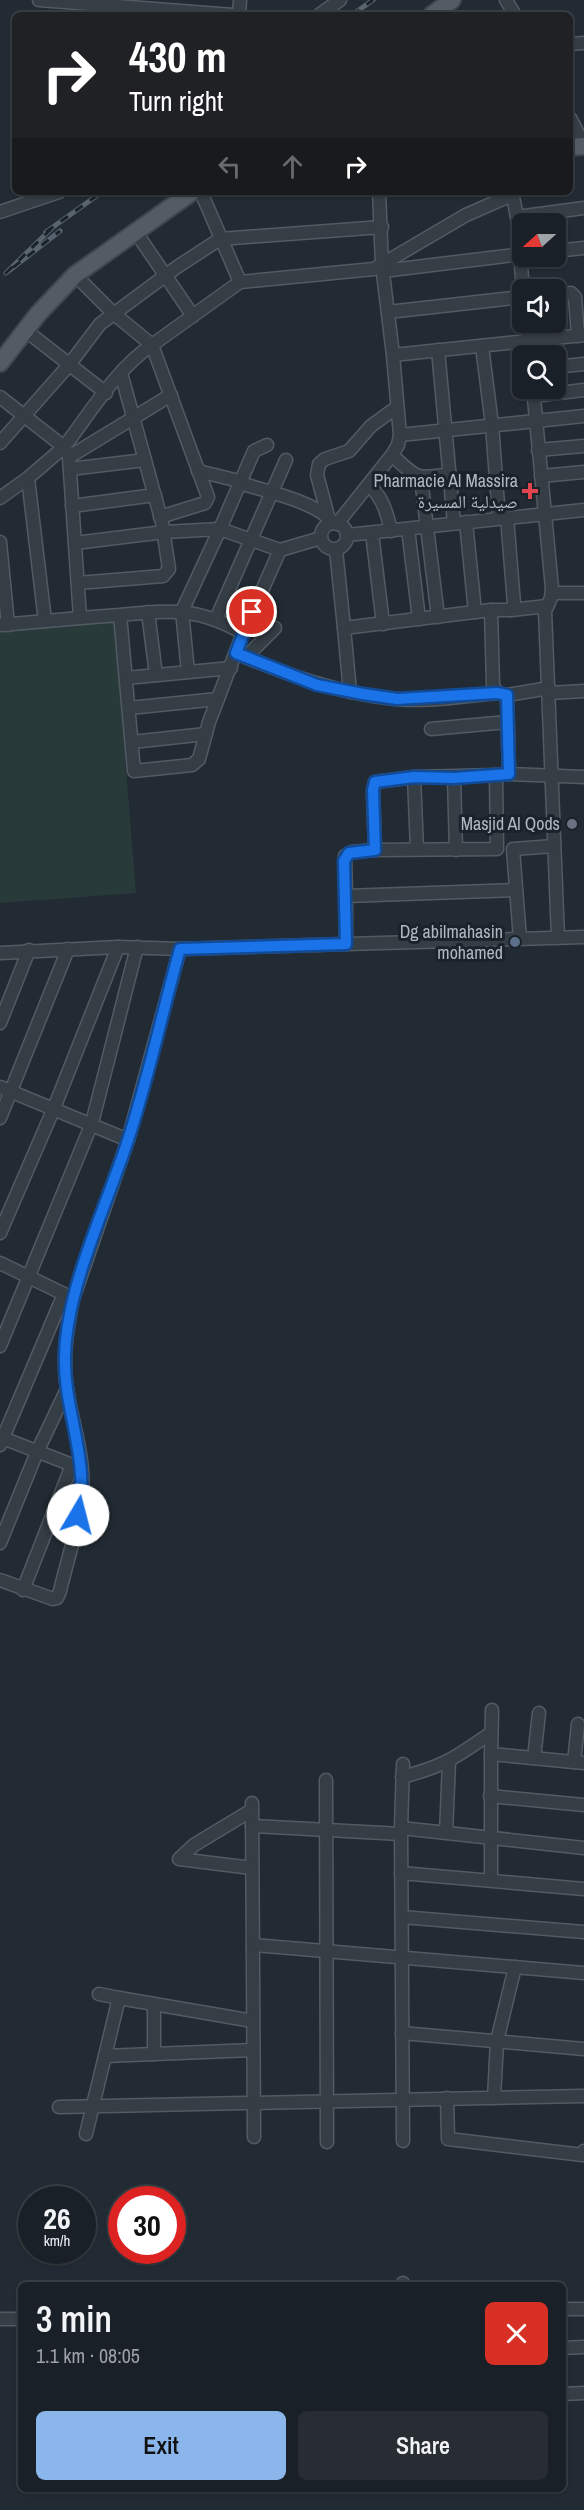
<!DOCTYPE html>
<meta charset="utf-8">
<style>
:root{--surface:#1a2027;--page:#272d33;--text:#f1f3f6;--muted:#9fa3a7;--line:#383e44;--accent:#8ab6ec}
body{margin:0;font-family:"Archivo Narrow","Noto Naskh Arabic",sans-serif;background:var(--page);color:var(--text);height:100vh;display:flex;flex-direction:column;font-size:22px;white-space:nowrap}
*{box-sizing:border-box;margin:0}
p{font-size:20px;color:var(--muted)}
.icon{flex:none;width:33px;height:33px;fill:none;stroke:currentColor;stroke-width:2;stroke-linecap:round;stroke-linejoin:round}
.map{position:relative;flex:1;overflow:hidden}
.sheet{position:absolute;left:18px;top:2282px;width:548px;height:210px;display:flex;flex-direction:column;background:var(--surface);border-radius:9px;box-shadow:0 2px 4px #0004,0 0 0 2px var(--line)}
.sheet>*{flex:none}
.top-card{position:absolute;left:12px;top:12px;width:561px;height:183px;border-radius:9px;box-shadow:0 2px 4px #0004,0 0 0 2px var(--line);background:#202124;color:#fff;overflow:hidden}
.needle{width:39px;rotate:249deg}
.fabs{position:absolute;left:512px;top:213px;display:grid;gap:12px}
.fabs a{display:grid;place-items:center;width:54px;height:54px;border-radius:9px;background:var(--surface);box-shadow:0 2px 4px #0004,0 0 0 2px var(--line);font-size:30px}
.speed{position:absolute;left:18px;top:2186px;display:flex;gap:12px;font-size:30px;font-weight:700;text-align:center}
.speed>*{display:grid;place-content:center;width:78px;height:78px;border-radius:50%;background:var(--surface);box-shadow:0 2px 4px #0004,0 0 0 2px var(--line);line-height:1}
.speed small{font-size:15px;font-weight:400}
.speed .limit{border:9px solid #d22;background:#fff;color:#111}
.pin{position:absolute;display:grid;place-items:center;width:51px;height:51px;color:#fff;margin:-26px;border:3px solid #fff;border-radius:50%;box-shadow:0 2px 6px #0007}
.me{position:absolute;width:66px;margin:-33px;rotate:8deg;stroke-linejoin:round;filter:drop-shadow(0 0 4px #0008)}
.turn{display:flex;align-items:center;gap:21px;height:126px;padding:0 18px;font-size:27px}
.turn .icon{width:78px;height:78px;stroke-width:2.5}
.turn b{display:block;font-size:42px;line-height:51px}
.lanes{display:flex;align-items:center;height:57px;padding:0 18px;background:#0003;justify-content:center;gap:30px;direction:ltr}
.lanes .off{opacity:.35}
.round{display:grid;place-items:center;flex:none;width:63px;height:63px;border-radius:9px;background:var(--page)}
.head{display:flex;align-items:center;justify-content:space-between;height:102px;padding:0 18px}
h1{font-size:36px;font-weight:600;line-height:45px}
.button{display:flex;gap:12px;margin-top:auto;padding:12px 18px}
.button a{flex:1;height:69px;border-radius:9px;background:var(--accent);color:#111;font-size:24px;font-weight:600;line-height:69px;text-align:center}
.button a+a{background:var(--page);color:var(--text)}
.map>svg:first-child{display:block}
.green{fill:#283a39}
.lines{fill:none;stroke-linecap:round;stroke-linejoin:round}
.minor-casing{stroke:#525b63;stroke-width:15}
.major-casing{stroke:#3e464f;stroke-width:20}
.minor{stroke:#353d45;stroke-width:12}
.major{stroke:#535c65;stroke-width:16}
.rail-casing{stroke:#59636e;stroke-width:5}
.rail{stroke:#1a222a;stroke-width:3;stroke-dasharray:9;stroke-linecap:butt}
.route-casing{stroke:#114b97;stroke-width:15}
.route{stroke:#1a73e8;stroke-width:10}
.health-dot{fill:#e0444e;stroke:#1a222a;stroke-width:2}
.worship-dot{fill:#6b7280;stroke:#1a222a;stroke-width:2}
.service-dot{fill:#5c6f8a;stroke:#1a222a;stroke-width:2}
.labels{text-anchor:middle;stroke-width:6;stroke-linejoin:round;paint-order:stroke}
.poi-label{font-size:18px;fill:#afb8c2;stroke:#1a222a;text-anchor:end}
</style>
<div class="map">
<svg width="584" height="2510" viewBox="0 0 584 2510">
<rect width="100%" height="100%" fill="#222b34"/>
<!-- green -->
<polygon class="green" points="114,621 136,893 0,903 0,630"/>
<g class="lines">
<defs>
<g id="minor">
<polyline points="39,0 233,15"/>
<polyline points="506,0 515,15"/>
<polyline points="239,15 240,0"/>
<polyline points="319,15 340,0"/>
<polyline points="570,44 584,43"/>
<polyline points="570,118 584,145"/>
<polyline points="512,192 517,217 523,290"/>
<polyline points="0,212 59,192"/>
<polyline points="517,217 584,208"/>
<polyline points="135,231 193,316"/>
<polyline points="555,251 584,248"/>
<polyline points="383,271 522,254"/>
<polyline points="75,275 113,313 152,345 240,282 201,192"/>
<polyline points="240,282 374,269 466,215 512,195"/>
<polyline points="555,294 571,293 575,297 578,336"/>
<polyline points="388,312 522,297"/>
<polyline points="526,322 530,356"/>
<polyline points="25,330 106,393"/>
<polyline points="482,346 492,425 499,518"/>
<polyline points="438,350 454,523"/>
<polyline points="393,355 584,335"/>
<polyline points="555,367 584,364"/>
<polyline points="533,388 552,588 551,598 545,611 558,938"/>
<polyline points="534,396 584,390"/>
<path d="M0 397 64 447C90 413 117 368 152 345L208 497 205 503 160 517"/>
<polyline points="400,435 584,416"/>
<polyline points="0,443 69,365 100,324 177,267 220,239 382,227"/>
<path d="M267 445 254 451 240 483C265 491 318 502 333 523"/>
<polyline points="538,450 584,446"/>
<path d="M392 455C417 478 415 480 450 474"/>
<polyline points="70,469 145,460"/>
<polyline points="198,471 235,480 240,483 220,529 280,550 321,538"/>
<polyline points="541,476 584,472"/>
<polyline points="28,478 45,621"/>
<polyline points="421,478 438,617"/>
<path d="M369 485C383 498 387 513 391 531"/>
<polyline points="0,498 28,478 64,447 67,453"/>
<polyline points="72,506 155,495"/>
<polyline points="328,516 317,475 319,464 325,459 349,451 371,426 397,407"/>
<polyline points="466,522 475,612"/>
<circle cx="334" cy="536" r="13"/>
<polyline points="337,524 392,455 398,445 400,435 393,355 382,265 379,192"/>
<polyline points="408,529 419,619"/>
<polyline points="372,533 383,624"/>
<polyline points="347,535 584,510"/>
<polyline points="0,542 8,625"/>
<polyline points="75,543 164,532 220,529 182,611 188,672"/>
<polyline points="336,550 344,628 491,610 493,685 497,693 507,695 549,688"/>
<polyline points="78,583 163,576 169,569 162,522 121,373"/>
<polyline points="552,593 584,593"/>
<polyline points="491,610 511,610 514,604 507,517"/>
<polyline points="511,610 547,606"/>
<polyline points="148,612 156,675"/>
<path d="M120 615C171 610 197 607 243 633L209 722 199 759 192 765 134 771 120 615 80 618 69 457 171 395"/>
<polyline points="216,619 286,460"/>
<polyline points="1,625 80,618"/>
<polyline points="344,628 350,692"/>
<polyline points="243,633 280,550"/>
<path d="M236 653C290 676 337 693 395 699 429 702 464 696 497 693"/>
<polyline points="246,657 275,628"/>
<polyline points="126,678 231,668"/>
<polyline points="549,693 584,691"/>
<polyline points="507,695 509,774 584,777"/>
<polyline points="129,708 218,699"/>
<polyline points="431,729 507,722"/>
<polyline points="132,742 206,734"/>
<polyline points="414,777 496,775"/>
<polyline points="454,778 456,850"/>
<polyline points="417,849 414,777 375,782 373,790 375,850 497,849 496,775 509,774"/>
<polyline points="346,896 345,856 352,852 375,850"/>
<polyline points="520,939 513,849 554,846"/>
<polyline points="346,944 346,896 516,890"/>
<polyline points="0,953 118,947 180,949 584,937"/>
<polyline points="0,1023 29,950"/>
<polyline points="0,1087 128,1140"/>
<polyline points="0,1118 68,949"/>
<polyline points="0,1233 54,1108 118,947"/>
<polyline points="0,1263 70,1297"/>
<polyline points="0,1346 92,1123 137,947"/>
<polyline points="0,1437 80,1468"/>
<polyline points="0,1445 64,1294"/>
<polyline points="0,1543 37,1452 67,1389"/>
<path d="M0 1580 53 1599 57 1598 60 1591C69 1552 85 1510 82 1470 80 1443 71 1416 67 1389 62 1359 67 1329 73 1299L128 1140 180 949"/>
<polyline points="23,1590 72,1465"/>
<polyline points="492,1710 491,1754 584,1763"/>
<polyline points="491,1754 491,1880"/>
<polyline points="534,1758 539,1713"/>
<polyline points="574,1762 578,1724"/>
<path d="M402 1777C445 1766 456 1757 491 1733"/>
<polyline points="326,1780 327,2142"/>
<polyline points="490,1796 584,1805"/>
<polyline points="252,1803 254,2137"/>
<polyline points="252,1810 194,1845 179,1859 252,1868"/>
<polyline points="252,1826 401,1834"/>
<polyline points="401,1828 403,1764"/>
<polyline points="446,1833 449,1762"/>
<polyline points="401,1873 584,1889"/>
<polyline points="402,1917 584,1932"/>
<polyline points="253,1945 584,1973"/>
<polyline points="119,1998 253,2021"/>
<polyline points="154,2004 154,2054"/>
<polyline points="402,2033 584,2049"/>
<polyline points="105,2056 253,2050"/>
<polyline points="447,2098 448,2139 583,2155 584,2151"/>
<polyline points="494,2098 497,2041 515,1967"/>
<polyline points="59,2107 584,2096"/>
<polyline points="86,2134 119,1998 99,1994"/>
<polyline points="403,2141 401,1828 584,1848"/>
<polyline points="403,2283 403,2284"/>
<polyline points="562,2309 584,2309"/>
<polyline points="0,2319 21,2319"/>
<polyline points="562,2348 584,2347"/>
<polyline points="562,2394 584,2393"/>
</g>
<g id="major">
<polyline points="432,15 452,0"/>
<polyline points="570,147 584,146"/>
<polyline points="0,363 38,314 75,275 192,192"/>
</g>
</defs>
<!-- minor casing -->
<use href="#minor" class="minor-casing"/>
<!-- major casing -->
<use href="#major" class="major-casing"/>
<!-- minor -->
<use href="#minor" class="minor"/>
<!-- major -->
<use href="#major" class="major"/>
<defs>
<g id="rail">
<polyline points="352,15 373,0"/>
<polyline points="51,229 6,273 60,231"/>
<polyline points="46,232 102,192"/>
</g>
</defs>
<!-- rail casing -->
<use href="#rail" class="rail-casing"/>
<!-- rail -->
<use href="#rail" class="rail"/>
</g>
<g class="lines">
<defs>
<path id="route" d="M78 1515C88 1472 73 1432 67 1389 64 1368 64 1346 68 1325 77 1267 108 1200 127 1143 148 1080 162 1013 180 949L346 944 344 861 349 853 375 850 373 790 375 782 414 777 454 778 509 774 507 695 497 693 397 699 363 694 317 685 236 653 252 612"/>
</defs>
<!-- route casing -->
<use href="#route" class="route-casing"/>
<!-- route -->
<use href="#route" class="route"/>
</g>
<!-- markers -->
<path class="health-dot" d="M527 482h6v6h6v6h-6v6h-6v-6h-6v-6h6z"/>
<circle class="worship-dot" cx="572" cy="824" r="6"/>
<circle class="service-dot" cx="515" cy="942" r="6"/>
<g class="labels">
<!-- poi labels -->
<g class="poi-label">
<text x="518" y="487">Pharmacie Al Massira<tspan x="518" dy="21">صيدلية المسيرة</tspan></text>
<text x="560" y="830">Masjid Al Qods</text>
<text x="503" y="938">Dg abilmahasin<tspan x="503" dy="21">mohamed</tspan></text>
</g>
</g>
</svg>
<div class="fabs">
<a><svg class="needle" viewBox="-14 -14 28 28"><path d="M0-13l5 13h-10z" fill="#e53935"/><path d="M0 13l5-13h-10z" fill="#9fa3a7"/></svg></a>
<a><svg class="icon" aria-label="sound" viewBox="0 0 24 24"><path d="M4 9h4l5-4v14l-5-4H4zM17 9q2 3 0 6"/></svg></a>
<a><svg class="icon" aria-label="search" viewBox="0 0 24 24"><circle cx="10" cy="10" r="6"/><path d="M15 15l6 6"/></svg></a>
</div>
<div class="speed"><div>26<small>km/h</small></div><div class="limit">30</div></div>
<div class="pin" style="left:252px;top:612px;background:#d93025"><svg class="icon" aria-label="arrive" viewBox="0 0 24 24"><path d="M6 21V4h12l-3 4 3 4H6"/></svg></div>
<svg class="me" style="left:78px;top:1515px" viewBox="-20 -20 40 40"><circle r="19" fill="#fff"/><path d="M0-13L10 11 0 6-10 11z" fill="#1a73e8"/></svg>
<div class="top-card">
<div class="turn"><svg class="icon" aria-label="right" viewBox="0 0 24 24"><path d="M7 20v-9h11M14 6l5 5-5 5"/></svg><div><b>430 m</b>Turn right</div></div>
<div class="lanes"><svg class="icon off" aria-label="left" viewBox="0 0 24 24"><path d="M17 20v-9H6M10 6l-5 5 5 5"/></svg><svg class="icon off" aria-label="ahead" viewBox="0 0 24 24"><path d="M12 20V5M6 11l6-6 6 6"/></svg><svg class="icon" aria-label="right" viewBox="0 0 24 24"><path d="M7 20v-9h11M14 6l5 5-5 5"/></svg></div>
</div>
<section class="sheet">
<div class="head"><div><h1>3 min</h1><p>1.1 km · 08:05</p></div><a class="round" style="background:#d93025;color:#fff"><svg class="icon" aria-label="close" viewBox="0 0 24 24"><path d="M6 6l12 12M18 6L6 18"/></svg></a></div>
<div class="button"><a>Exit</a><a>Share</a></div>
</section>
</div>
